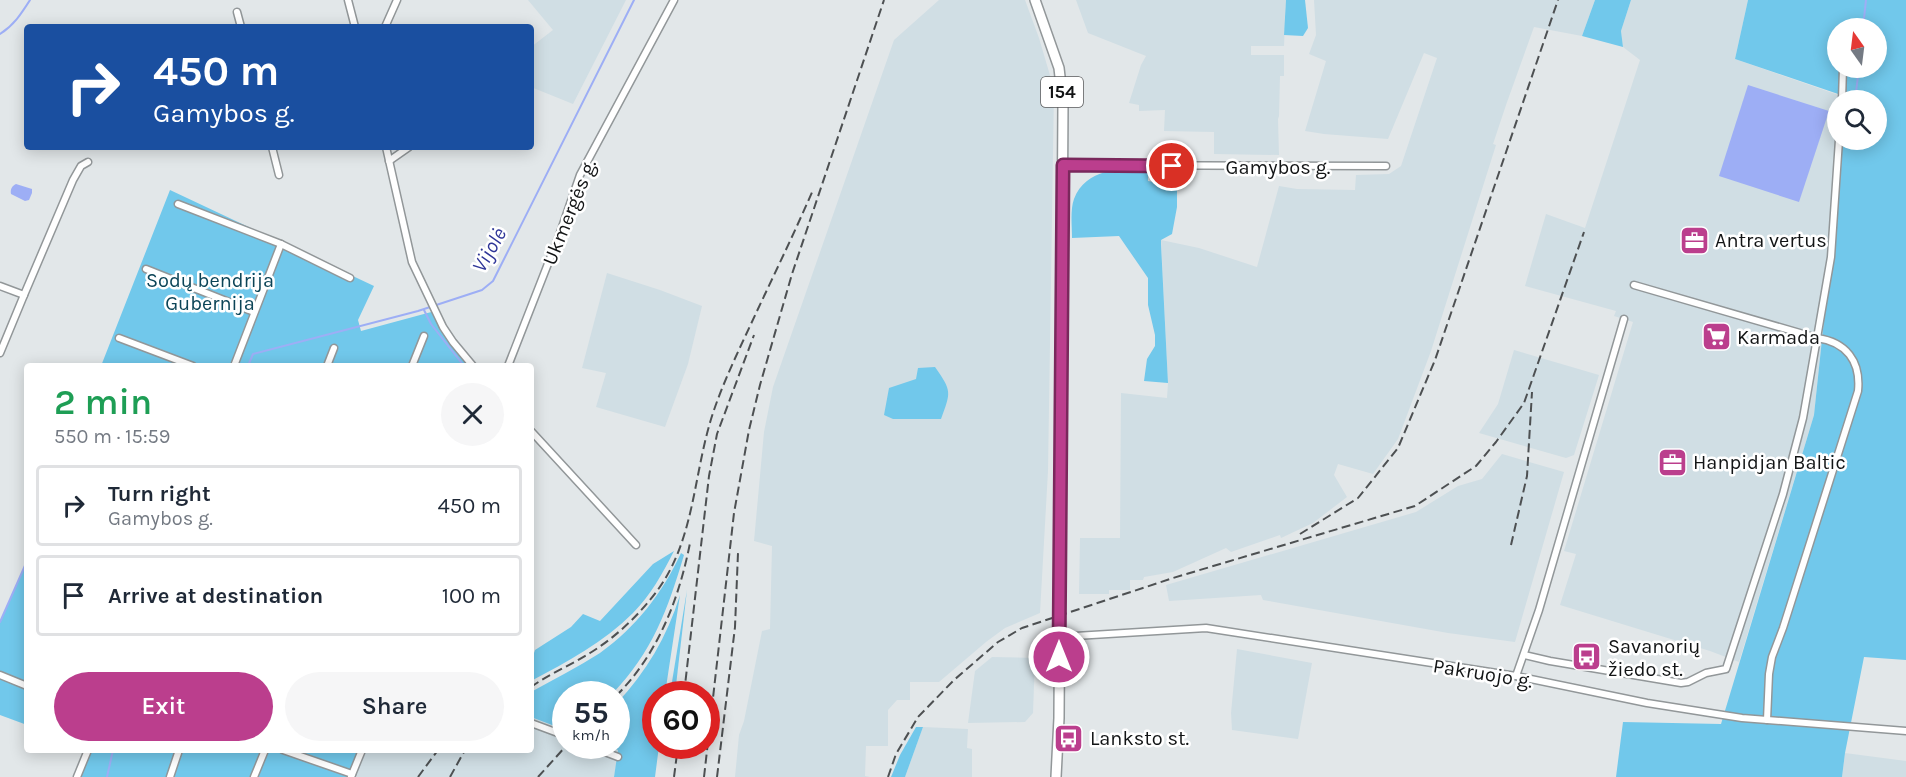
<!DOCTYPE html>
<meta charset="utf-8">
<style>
:root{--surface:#fff;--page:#f6f6f7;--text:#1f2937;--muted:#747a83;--line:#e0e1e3;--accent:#bb3e8d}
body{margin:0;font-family:Karla,sans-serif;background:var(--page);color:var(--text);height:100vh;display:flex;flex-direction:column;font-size:22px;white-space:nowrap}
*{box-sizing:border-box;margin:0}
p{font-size:20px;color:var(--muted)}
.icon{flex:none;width:33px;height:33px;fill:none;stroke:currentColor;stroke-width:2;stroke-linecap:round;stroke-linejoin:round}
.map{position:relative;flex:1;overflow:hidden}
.panel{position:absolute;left:24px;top:363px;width:510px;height:390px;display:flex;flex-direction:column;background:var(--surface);border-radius:6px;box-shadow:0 3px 15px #0003}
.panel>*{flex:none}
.hud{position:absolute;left:24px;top:24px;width:510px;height:126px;border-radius:6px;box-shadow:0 3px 15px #0003;background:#1a4fa0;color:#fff;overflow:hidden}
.needle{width:39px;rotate:346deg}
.controls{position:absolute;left:1827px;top:18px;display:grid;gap:12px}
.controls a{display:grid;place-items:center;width:60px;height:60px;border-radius:50%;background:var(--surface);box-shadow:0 3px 15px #0003;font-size:30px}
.speed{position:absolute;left:552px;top:681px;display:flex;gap:12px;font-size:30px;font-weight:700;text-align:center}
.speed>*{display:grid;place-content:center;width:78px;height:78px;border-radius:50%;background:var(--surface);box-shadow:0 3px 15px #0003;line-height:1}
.speed small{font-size:15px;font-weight:400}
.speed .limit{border:9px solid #d22;background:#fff;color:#111}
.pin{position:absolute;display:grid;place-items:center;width:51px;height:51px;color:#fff;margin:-26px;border:3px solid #fff;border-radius:50%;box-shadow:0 2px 6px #0007}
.me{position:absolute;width:66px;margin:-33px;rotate:0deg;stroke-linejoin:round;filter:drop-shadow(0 0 4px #0008)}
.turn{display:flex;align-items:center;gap:21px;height:126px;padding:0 30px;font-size:27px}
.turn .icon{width:78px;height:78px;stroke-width:2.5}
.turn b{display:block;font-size:42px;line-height:51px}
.round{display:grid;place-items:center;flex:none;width:63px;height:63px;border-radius:32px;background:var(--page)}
.overview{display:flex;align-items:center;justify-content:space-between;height:102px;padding:0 30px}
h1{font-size:36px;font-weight:600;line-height:45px;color:#1e9e55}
.primary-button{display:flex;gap:12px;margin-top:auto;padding:12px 30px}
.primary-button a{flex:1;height:69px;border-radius:36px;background:var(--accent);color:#fff;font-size:24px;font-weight:600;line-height:69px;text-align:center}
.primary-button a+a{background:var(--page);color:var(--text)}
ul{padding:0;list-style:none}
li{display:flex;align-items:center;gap:18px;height:81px;margin:0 12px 9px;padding:0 18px;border:3px solid var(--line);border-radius:6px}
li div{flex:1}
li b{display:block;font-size:22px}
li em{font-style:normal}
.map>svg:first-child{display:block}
.built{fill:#d0dee4}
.green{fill:#71c8eb;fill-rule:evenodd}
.water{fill:#9daef5}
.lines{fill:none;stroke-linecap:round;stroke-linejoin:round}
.stream{stroke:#9daef5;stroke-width:2}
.minor-casing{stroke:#929799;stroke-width:9}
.primary-casing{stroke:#929799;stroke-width:12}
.minor{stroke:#fff;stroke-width:6}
.primary{stroke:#fff;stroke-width:9}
.rail{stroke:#4d5052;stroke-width:2;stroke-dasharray:9 4.5;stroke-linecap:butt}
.route-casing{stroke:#7a285c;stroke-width:15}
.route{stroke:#bb3e8d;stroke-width:10}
.labels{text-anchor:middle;stroke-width:5;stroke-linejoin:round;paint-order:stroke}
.shield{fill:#fff;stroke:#595a5b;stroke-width:1.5}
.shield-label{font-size:18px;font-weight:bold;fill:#121415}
.street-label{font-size:20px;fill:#121415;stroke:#fff}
.poi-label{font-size:20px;fill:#121415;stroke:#fff;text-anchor:start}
.park-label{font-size:20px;fill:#0b4457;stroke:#fff}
.water-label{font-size:21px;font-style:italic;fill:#2f3698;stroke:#fff}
</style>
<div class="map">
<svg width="1906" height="777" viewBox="0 0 1906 777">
<rect width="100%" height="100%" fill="#e2e7e9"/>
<!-- built -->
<g class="built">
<polygon points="528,0 626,0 573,104 531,87 531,47 553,30"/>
<polygon points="939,0 1025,0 1039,38 1054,89 1048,471 1040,613 1005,628 986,642 939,682 910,682 910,700 897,700 888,710 888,746 866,746 865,776 870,777 735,777 739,735 744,721 762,631 770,629 772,546 754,541 764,432 773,387 894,40"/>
<polygon points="1076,0 1286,0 1284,46 1251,46 1251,55 1284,55 1284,76 1280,76 1279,116 1278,119 1279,155 1214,154 1214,132 1164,131 1165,110 1139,111 1139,105 1129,103 1141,65 1146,56 1088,33"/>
<polygon points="1314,0 1595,0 1582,36 1534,27 1506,105 1493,144 1496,145 1431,351 1398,439 1373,474 1338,464 1334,475 1347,497 1313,523 1281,538 1280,535 1231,552 1226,548 1173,572 1144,577 1143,580 1130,580 1130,590 1109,590 1109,594 1079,594 1080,538 1120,538 1121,393 1167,398 1168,383 1161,240 1199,248 1257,267 1279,186 1297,189 1355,190 1356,175 1389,174 1401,166 1437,58 1424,53 1388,139 1324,134 1305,131 1326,61 1309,54 1316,35"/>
<polygon points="1631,0 1748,0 1735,59 1847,98 1847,100 1838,100 1838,140 1843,140 1814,415 1739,662 1710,651 1560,605 1576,554 1564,551 1633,322 1614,316 1616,311 1525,286 1546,214 1585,228 1640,60 1623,47 1621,31"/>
<polygon points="607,273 660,290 702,306 688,364 665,427 596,407 606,373 582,368"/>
<polygon points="1514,350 1599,375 1574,455 1566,458 1479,433 1498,404"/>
<polygon points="1502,454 1564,472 1515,642 1448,633 1263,600 1261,595 1169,601 1166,585 1416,512 1458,486 1482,479"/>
<polygon points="1237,649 1312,663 1298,739 1232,730 1231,713"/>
<polygon points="992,657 1035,658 1033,713 1025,722 968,723 975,671"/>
<polygon points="531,717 565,730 566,746 608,746 619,750 614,777 351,777 362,750 531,750"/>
<polygon points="923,727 968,729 967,748 972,749 972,777 905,777"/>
<polygon points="1845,753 1906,761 1906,777 1842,777"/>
</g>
<!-- green -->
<g class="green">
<polygon points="1286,0 1305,0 1308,28 1303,36 1284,35"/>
<polygon points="1595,0 1631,0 1621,31 1623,47 1582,36"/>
<path d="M1748 0H1906V660L1864 657 1845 753 1842 777H1616L1623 722 1721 724 1814 415 1843 140H1876V100H1847V97L1735 59ZM1838 28H1876V68H1838Z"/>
<path d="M1148 166V181L1177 186V207L1172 234 1161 240V244L1168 383 1144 381 1147 359 1155 346V335L1148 305V278L1119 236 1072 238C1072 226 1070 210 1074 199 1086 168 1120 169 1148 166Z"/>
<polygon points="170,190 374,286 358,320 361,331 435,311 443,327 473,366 101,366"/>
<path d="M935 367C952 391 951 392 941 419H893L884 415 889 388 916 379 918 368Z"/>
<path d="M674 551C663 573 650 596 633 613 604 642 567 662 531 681V662L535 650 571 627 583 614 600 621 653 564Z"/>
<path d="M681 553 684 555C668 609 652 653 612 694H566L565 730 531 717V692C554 679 578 667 600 653 636 627 662 594 681 553Z"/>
<polygon points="27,561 27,725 0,715 0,622"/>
<polygon points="687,590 675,694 670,694"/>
<path d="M680 595 665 694H656V746H659L655 777H614L618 750 608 746H616L617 703C646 672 667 637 680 595Z"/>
<polygon points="916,727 923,727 905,777 891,777 900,755"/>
<polygon points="88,750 362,750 351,777 77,777"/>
</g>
<!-- water -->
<g class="water">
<polygon points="1748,85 1829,111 1799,202 1719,176"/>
<path d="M16 184 32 189V193L29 200 25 201 11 194C10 189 12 186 16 184Z"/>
</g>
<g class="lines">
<!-- stream -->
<g class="stream">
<polyline points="1863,28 1866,0"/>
<path d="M0 34C14 25 21 14 30 0"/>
<polyline points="1855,100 1859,68"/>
<polyline points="424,310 431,324 464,366"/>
<polyline points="248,366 253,354 418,311 482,290 493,281 634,0"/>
<polyline points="0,622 27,561"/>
<polyline points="107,777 113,750"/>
</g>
<defs>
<g id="minor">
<polyline points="348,0 355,27"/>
<polyline points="237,12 241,27"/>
<polyline points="385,27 397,0"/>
<polyline points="1842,100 1843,68"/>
<polyline points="272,147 279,175"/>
<polyline points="386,147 412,262 443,327 453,342 473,366"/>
<polyline points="389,161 409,147"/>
<polyline points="1063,165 1386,166"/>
<polyline points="178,204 281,244 350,278"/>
<polyline points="146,269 254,312"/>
<polyline points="0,286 24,295 0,353"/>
<polyline points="24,295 73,180 81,166 88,162"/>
<polyline points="119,338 193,366"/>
<polyline points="234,366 281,244"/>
<polyline points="327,366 334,348"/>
<polyline points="412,366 424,336"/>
<polyline points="508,366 560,233 580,175 674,0"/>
<polyline points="531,431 636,545"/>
<polyline points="1059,637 1206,628 1516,676 1647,703 1742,718 1906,731"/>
<polyline points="1524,655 1550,661 1681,683 1688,682 1706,673 1726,669 1783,494 1803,418 1817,338 1634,285"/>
<polyline points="0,675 27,686"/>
<polyline points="1516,676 1539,610 1624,319"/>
<path d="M1767 720 1769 674 1772 657 1783 628 1858 391C1861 361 1846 342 1817 338L1831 257 1839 140"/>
<polyline points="531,723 566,736"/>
<polyline points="589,746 618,757"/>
<polyline points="283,750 352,774"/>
<polyline points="77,777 88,750"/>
<polyline points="170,777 179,750"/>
<polyline points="254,777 265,750"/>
<polyline points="351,777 362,750"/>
</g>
<polyline id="primary" points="1035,0 1059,68 1063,103 1059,718 1056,777"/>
</defs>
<!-- minor casing -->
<use href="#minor" class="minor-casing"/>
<!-- primary casing -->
<use href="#primary" class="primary-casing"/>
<!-- minor -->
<use href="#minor" class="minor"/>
<!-- primary -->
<use href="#primary" class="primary"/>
<!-- rail -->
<g class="rail">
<polyline points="1300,534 1358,498 1398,448 1435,360 1558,0"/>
<polyline points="1511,545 1527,476 1532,392"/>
<path d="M531 687C549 674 571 665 590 653 616 637 639 615 657 591 696 538 693 471 714 410 724 381 737 354 750 326 771 281 793 236 813 190"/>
<polyline points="684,694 709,476 717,434 754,335"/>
<path d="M616 696C658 654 679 599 690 543"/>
<polyline points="418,777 438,750"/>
<polyline points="450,777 465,750"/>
<polyline points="538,777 566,746"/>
<polyline points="674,777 678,746"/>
<polyline points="704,777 734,513 749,430 760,385 792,274 884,0"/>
<polyline points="717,777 735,627 738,553"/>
<polyline points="888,777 896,754 918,717 954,680 998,642 1022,628 1173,578 1415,506 1476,466 1496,442 1524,403 1584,232"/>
</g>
</g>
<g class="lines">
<defs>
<polyline id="route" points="1059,657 1063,165 1172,166"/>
</defs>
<!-- route casing -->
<use href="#route" class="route-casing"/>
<!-- route -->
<use href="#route" class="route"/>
</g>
<!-- icons -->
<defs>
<symbol id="office-square" viewBox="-11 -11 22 22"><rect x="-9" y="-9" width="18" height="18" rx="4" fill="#bb3e8d" stroke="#fff"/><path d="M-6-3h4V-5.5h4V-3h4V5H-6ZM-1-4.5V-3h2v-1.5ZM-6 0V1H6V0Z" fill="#fff"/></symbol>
<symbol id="supermarket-square" viewBox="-11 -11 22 22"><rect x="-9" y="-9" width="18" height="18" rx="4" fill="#bb3e8d" stroke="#fff"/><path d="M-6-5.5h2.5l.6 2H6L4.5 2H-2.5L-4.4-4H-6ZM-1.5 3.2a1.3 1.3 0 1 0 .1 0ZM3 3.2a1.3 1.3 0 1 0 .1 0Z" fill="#fff"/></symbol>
<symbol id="bus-square" viewBox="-11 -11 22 22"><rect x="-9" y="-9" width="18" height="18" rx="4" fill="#bb3e8d" stroke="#fff"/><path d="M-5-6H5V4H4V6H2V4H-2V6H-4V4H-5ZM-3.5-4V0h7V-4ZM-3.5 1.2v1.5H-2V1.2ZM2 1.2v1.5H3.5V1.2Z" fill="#fff"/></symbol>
</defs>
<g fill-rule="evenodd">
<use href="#office-square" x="1678" y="224" width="33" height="33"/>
<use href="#supermarket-square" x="1700" y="320" width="33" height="33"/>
<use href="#office-square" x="1656" y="446" width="33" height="33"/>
<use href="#bus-square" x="1570" y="640" width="33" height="33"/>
<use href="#bus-square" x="1052" y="722" width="33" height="33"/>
</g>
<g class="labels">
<!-- shield labels -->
<rect class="shield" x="1041" y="77" width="42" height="30" rx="4.5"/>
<g class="shield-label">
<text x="1062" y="98">154</text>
</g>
<!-- street labels -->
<g class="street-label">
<text x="1278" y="174">Gamybos g.</text>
<text transform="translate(569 212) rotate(-68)" y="7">Ukmergės g.</text>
<text transform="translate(1483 673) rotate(9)" y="7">Pakruojo g.</text>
</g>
<!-- poi labels -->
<g class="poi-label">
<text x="1715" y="247">Antra vertus</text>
<text x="1737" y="344">Karmada</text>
<text x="1693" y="469">Hanpidjan Baltic</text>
<text x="1608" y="653">Savanorių<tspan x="1608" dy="23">žiedo st.</tspan></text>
<text x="1090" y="745">Lanksto st.</text>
</g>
<!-- park labels -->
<g class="park-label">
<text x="210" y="287">Sodų bendrija<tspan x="210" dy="23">Gubernija</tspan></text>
</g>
<!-- water labels -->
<g class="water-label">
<text transform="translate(489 250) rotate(-60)" y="7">Vijolė</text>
</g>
</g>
</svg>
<div class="controls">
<a><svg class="needle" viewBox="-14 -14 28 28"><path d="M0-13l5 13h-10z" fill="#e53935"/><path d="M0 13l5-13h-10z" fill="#747a83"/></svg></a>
<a><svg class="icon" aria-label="search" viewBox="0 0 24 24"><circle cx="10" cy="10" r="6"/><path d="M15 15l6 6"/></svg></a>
</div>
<div class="speed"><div>55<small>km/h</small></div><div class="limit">60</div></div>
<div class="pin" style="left:1172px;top:166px;background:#d93025"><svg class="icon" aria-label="arrive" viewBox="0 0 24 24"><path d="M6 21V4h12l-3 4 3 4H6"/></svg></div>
<svg class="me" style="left:1059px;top:657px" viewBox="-20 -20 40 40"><circle r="17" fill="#bb3e8d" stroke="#fff" stroke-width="3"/><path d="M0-11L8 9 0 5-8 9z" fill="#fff"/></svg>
<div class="hud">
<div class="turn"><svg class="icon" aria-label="right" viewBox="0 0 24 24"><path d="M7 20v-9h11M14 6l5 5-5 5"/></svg><div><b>450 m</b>Gamybos g.</div></div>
</div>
<section class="panel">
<div class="overview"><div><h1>2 min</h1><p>550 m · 15:59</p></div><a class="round"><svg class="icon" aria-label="close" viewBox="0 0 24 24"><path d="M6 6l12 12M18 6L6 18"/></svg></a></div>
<ul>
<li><svg class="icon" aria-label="right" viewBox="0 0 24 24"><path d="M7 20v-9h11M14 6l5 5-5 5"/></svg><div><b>Turn right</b><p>Gamybos g.</p></div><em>450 m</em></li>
<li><svg class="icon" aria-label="arrive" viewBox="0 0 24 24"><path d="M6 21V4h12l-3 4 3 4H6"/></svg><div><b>Arrive at destination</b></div><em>100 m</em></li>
</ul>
<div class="primary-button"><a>Exit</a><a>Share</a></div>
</section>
</div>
